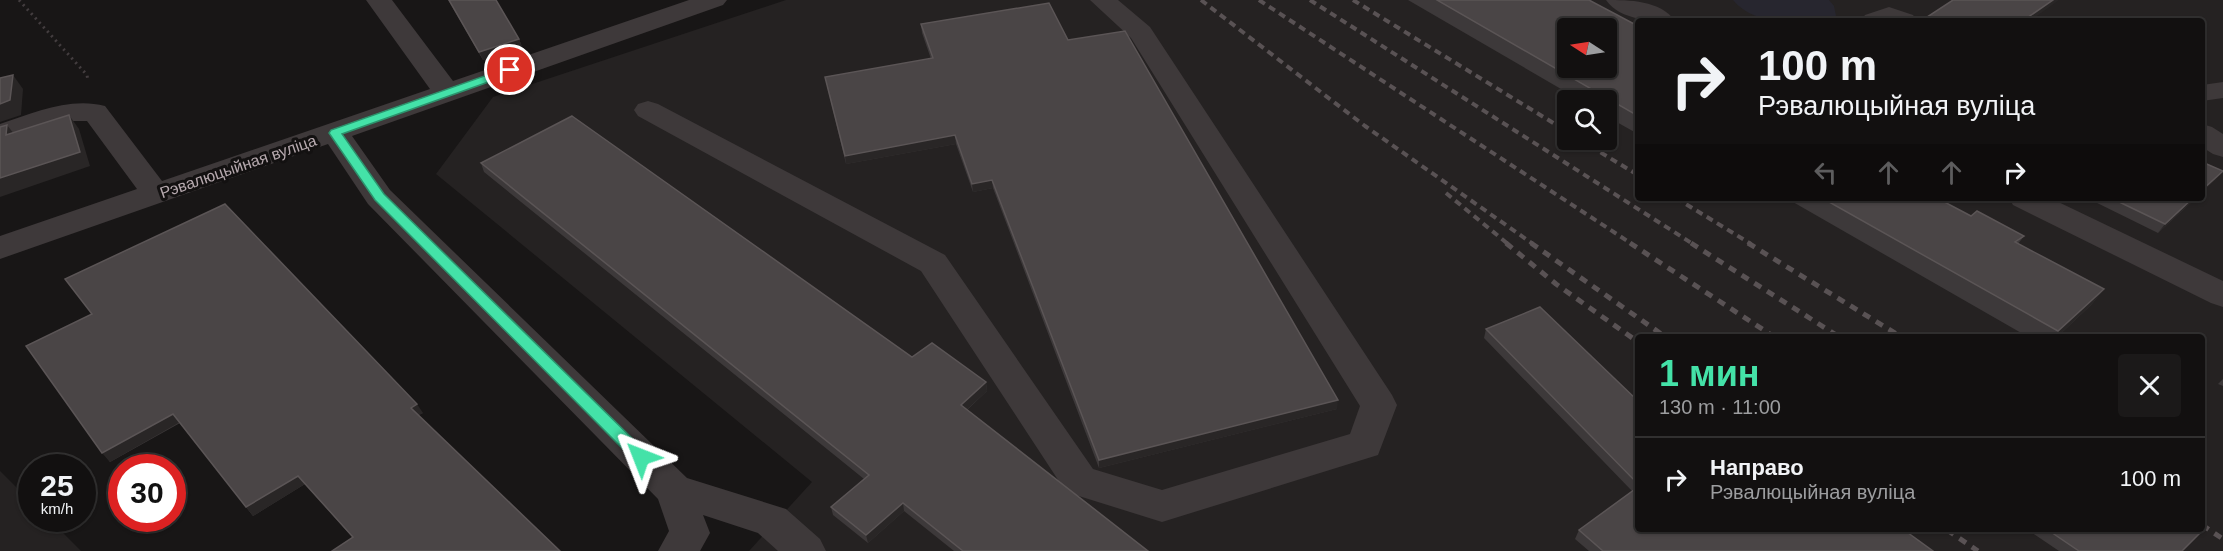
<!DOCTYPE html>
<html lang="ru">
<meta charset="utf-8">
<style>
:root{--surface:#121010;--page:#1b1919;--text:#f1f3f6;--muted:#9c9d9f;--line:#313030;--accent:#44e2a8}
body{margin:0;font-family:Arial,sans-serif;background:var(--page);color:var(--text);height:100vh;display:flex;flex-direction:column;font-size:22px;white-space:nowrap}
*{box-sizing:border-box;margin:0}
p{font-size:20px;color:var(--muted)}
.icon{flex:none;width:33px;height:33px;fill:none;stroke:currentColor;stroke-width:2;stroke-linecap:round;stroke-linejoin:round}
.map{position:relative;flex:1;overflow:hidden}
.details{position:absolute;left:1635px;top:334px;width:570px;height:198px;display:flex;flex-direction:column;background:var(--surface);border-radius:6px;box-shadow:0 2px 4px #0004,0 0 0 2px var(--line)}
.details>*{flex:none}
.top-card{position:absolute;left:1635px;top:18px;width:570px;height:183px;border-radius:6px;box-shadow:0 2px 4px #0004,0 0 0 2px var(--line);background:#121010;color:var(--text);overflow:hidden}
.needle{width:39px;rotate:282deg}
.fabs{position:absolute;left:1557px;top:18px;display:grid;gap:12px}
.fabs a{display:grid;place-items:center;width:60px;height:60px;border-radius:6px;background:var(--surface);box-shadow:0 2px 4px #0004,0 0 0 2px var(--line);font-size:30px}
.speed{position:absolute;left:18px;top:454px;display:flex;gap:12px;font-size:30px;font-weight:700;text-align:center}
.speed>*{display:grid;place-content:center;width:78px;height:78px;border-radius:50%;background:var(--surface);box-shadow:0 2px 4px #0004,0 0 0 2px var(--line);line-height:1}
.speed small{font-size:15px;font-weight:400}
.speed .limit{border:9px solid #d22;background:#fff;color:#111}
.pin{position:absolute;display:grid;place-items:center;width:51px;height:51px;color:#fff;margin:-26px;border:3px solid #fff;border-radius:50%;box-shadow:0 2px 6px #0007}
.me{position:absolute;width:66px;margin:-33px;rotate:315deg;stroke-linejoin:round;filter:drop-shadow(0 0 4px #0008)}
.turn{display:flex;align-items:center;gap:21px;height:126px;padding:0 24px;font-size:27px}
.turn .icon{width:78px;height:78px;stroke-width:2.5}
.turn b{display:block;font-size:42px;line-height:51px}
.lanes{display:flex;align-items:center;height:57px;padding:0 24px;background:#0003;justify-content:center;gap:30px;direction:ltr}
.lanes .off{opacity:.35}
.round{display:grid;place-items:center;flex:none;width:63px;height:63px;border-radius:6px;background:var(--page)}
.summary{display:flex;align-items:center;justify-content:space-between;height:102px;padding:0 24px}
h1{font-size:36px;font-weight:600;line-height:45px;color:var(--accent)}
ul{padding:0;list-style:none}
li{display:flex;align-items:center;gap:18px;height:84px;padding:0 24px;border-top:2px solid var(--line)}
li div{flex:1}
li b{display:block;font-size:22px}
li em{font-style:normal}
.map>svg:first-child{display:block}
.built{fill:#252222;fill-rule:evenodd}
.green{fill:#27262f}
.lines{fill:none;stroke-linecap:round;stroke-linejoin:round}
.path{stroke:#433d3f;stroke-width:3;stroke-dasharray:2 4;stroke-linecap:butt}
.minor{fill:#3e393a;fill-rule:evenodd}
.rail-far1{stroke:#595254;stroke-width:4;stroke-dasharray:7 5;stroke-linecap:butt}
.rail{stroke:#595254;stroke-width:5;stroke-dasharray:8 7;stroke-linecap:butt}
.wall{fill:#3d393a}
.shaded-wall{fill:#292626}
.building{fill:#4a4546;stroke:#5b5556;stroke-width:1.5;fill-rule:evenodd}
.route{fill:#44e2a8;stroke:#2c936d;stroke-width:1.5}
.labels{text-anchor:middle;stroke-width:6;stroke-linejoin:round;paint-order:stroke}
.street-label{font-size:16px;fill:#b6a9ae;stroke:#131111}
</style>
<div class="map">
<svg width="2223" height="551" viewBox="0 0 2223 551">
<rect width="100%" height="100%" fill="#181616"/>
<!-- built -->
<g class="built">
<path d="M786 0H2223V551H749L812 482 436 174 493 97ZM1638 21H2202V198H1638ZM1568 28H1606V68H1568ZM1568 100H1606V140H1568ZM1638 338H2202V530H1638Z"/>
<polygon points="0,471 31,502 32,519 49,519 81,551 0,551"/>
</g>
<!-- green -->
<path class="green" d="M1733 0H1829L1834 6 1837 21C1803 21 1757 29 1733 0Z"/>
<g class="lines">
<!-- path -->
<polyline class="path" points="19,0 87,75 88,81"/>
<!-- minor -->
<g class="minor">
<path d="M366 0H392L453 81 689 0H727L723 5 352 136 390 190 687 478 786 509 820 539 826 551H778L758 533 703 515 710 533 700 551H658L669 531 658 499 368 204 328 144 0 259V236L137 189 87 121H66L0 143V124C34 113 69 97 105 106L162 181 430 89Z"/>
<polygon points="1090,0 1118,0 1150,27 1392,395 1397,405 1378,455 1162,522 1066,492 921,271 638,116 634,110 638,104 648,101 658,104 945,255 1093,469 1162,490 1350,434 1360,406 1131,38"/>
<path d="M1606 0C1629 0 1660 0 1675 21 1652 21 1621 21 1606 0Z"/>
<polygon points="1889,7 1913,15 1917,21 1861,21 1865,15"/>
<polygon points="2223,82 2223,98 2202,101 2202,85"/>
<polygon points="2202,124 2212,127 2223,134 2223,157 2213,154 2202,147"/>
<polygon points="2009,198 2050,198 2223,281 2223,307 2211,303 2013,205"/>
</g>
<!-- rail-far1 -->
<g class="rail-far1">
<polyline points="1201,0 1365,126 1533,244"/>
<polyline points="1259,0 1632,244"/>
<polyline points="1310,0 1693,244"/>
<polyline points="1353,0 1568,132"/>
<polyline points="1580,140 1638,175"/>
<polyline points="1446,193 1508,244"/>
<polyline points="1676,198 1751,244"/>
</g>
<!-- rail -->
<g class="rail">
<polyline points="1506,243 1556,284 1638,342"/>
<polyline points="1531,243 1667,338"/>
<polyline points="1630,243 1776,338"/>
<polyline points="1691,243 1841,338"/>
<polyline points="1748,243 1903,338"/>
<polyline points="2202,525 2223,539"/>
<polyline points="1947,530 1978,551"/>
</g>
</g>
<!-- wall -->
<g class="wall">
<polygon points="448,0 496,0 519,39 522,47 483,60"/>
<polygon points="1408,0 1589,0 1638,26 1638,134 1606,116 1606,100 1580,100"/>
<polygon points="921,24 1068,40 1337,409 1099,468 993,188 973,192 956,144 846,164 825,77 931,59 922,33"/>
<polygon points="481,163 912,357 986,382 987,391 967,410 1148,551 954,551 904,511 868,543 833,515 831,507 864,479 484,172"/>
<polygon points="1786,198 1937,198 1971,216 2024,236 2018,244 2104,289 2091,305 2056,338 2030,338"/>
<polygon points="2087,198 2196,198 2158,233"/>
<polygon points="1486,329 1638,401 1638,530 1933,551 1589,551 1575,539 1579,530 1632,491 1484,338"/>
<polygon points="26,346 423,413 418,415 352,537 305,484 253,516 180,423 110,462"/>
<polygon points="2223,379 2223,386 2218,384"/>
<polygon points="2028,530 2202,530 2182,551 2059,551"/>
</g>
<!-- shaded-wall -->
<g class="shaded-wall">
<polygon points="2053,0 2059,0 2030,21 2023,21"/>
<polygon points="519,39 522,47 483,60 479,52"/>
<polygon points="13,75 23,89 21,115 0,122 0,104"/>
<polygon points="69,115 79,129 90,166 0,197 0,178"/>
<polygon points="7,125 18,139 6,135"/>
<polygon points="955,135 956,144 846,164 845,156"/>
<polygon points="2223,171 2216,180 2202,192 2202,190"/>
<polygon points="992,180 993,188 973,192 972,184"/>
<polygon points="2193,198 2196,198 2158,233 2165,224"/>
<polygon points="2104,289 2091,305 2056,338 2053,338 2058,331"/>
<polygon points="986,382 987,391 962,414 961,405"/>
<polygon points="1338,400 1337,409 1099,468 1099,460"/>
<polygon points="417,404 423,413 416,417 411,408"/>
<polygon points="173,414 180,422 110,462 102,453"/>
<polygon points="298,476 305,484 253,516 246,507"/>
<polygon points="903,503 904,511 868,543 866,535"/>
</g>
<!-- building -->
<g class="building">
<polygon points="449,0 496,0 519,39 479,52"/>
<path d="M1437 0H1589L1638 26V116ZM1568 28H1606V68H1568Z"/>
<polygon points="1953,0 2053,0 2024,20 2026,21 1921,21"/>
<polygon points="1049,3 1068,40 1125,31 1338,400 1099,460 992,180 972,184 955,135 845,156 825,77 933,58 921,24"/>
<polygon points="13,75 10,100 0,104 0,78"/>
<polygon points="69,115 80,152 0,178 0,127 7,125 6,135"/>
<polygon points="572,116 912,357 932,343 986,382 961,405 1148,551 963,551 903,503 866,535 831,507 869,475 481,163"/>
<polygon points="2202,162 2223,171 2202,190"/>
<polygon points="1822,198 1937,198 1971,216 1977,211 2024,236 2015,242 2104,289 2058,331"/>
<polygon points="2111,198 2193,198 2165,224"/>
<polygon points="225,204 417,404 411,408 560,551 332,551 353,537 298,476 246,507 173,414 102,453 26,346 92,314 65,279"/>
<polygon points="1540,307 1638,401 1638,484 1486,329"/>
<polygon points="1638,487 1638,530 1904,530 1933,551 1603,551 1579,530"/>
<polygon points="2202,529 2203,530 2182,551 2079,551 2048,530"/>
</g>
<!-- route -->
<polygon class="route" points="510,67 514,68 514,73 342,134 384,194 647,453 649,457 647,461 641,463 635,461 375,200 329,133 331,130"/>
<g class="labels">
<!-- street labels -->
<g class="street-label">
<text transform="translate(238 166) rotate(-19)" y="6">Рэвалюцыйная вуліца</text>
</g>
</g>
</svg>
<div class="fabs">
<a><svg class="needle" viewBox="-14 -14 28 28"><path d="M0-13l5 13h-10z" fill="#e53935"/><path d="M0 13l5-13h-10z" fill="#9c9d9f"/></svg></a>
<a><svg class="icon" aria-label="search" viewBox="0 0 24 24"><circle cx="10" cy="10" r="6"/><path d="M15 15l6 6"/></svg></a>
</div>
<div class="speed"><div>25<small>km/h</small></div><div class="limit">30</div></div>
<div class="pin" style="left:510px;top:70px;background:#d93025"><svg class="icon" aria-label="arrive" viewBox="0 0 24 24"><path d="M6 21V4h12l-3 4 3 4H6"/></svg></div>
<svg class="me" style="left:641px;top:457px" viewBox="-20 -20 40 40"><path d="M0-17L14 15 0 8-14 15z" fill="#44e2a8" stroke="#fff" stroke-width="4"/></svg>
<div class="top-card">
<div class="turn"><svg class="icon" aria-label="right" viewBox="0 0 24 24"><path d="M7 20v-9h11M14 6l5 5-5 5"/></svg><div><b>100 m</b>Рэвалюцыйная вуліца</div></div>
<div class="lanes"><svg class="icon off" aria-label="left" viewBox="0 0 24 24"><path d="M17 20v-9H6M10 6l-5 5 5 5"/></svg><svg class="icon off" aria-label="ahead" viewBox="0 0 24 24"><path d="M12 20V5M6 11l6-6 6 6"/></svg><svg class="icon off" aria-label="ahead" viewBox="0 0 24 24"><path d="M12 20V5M6 11l6-6 6 6"/></svg><svg class="icon" aria-label="right" viewBox="0 0 24 24"><path d="M7 20v-9h11M14 6l5 5-5 5"/></svg></div>
</div>
<section class="details">
<div class="summary"><div><h1>1 мин</h1><p>130 m · 11:00</p></div><a class="round"><svg class="icon" aria-label="close" viewBox="0 0 24 24"><path d="M6 6l12 12M18 6L6 18"/></svg></a></div>
<ul>
<li><svg class="icon" aria-label="right" viewBox="0 0 24 24"><path d="M7 20v-9h11M14 6l5 5-5 5"/></svg><div><b>Направо</b><p>Рэвалюцыйная вуліца</p></div><em>100 m</em></li>
</ul>
</section>
</div>
